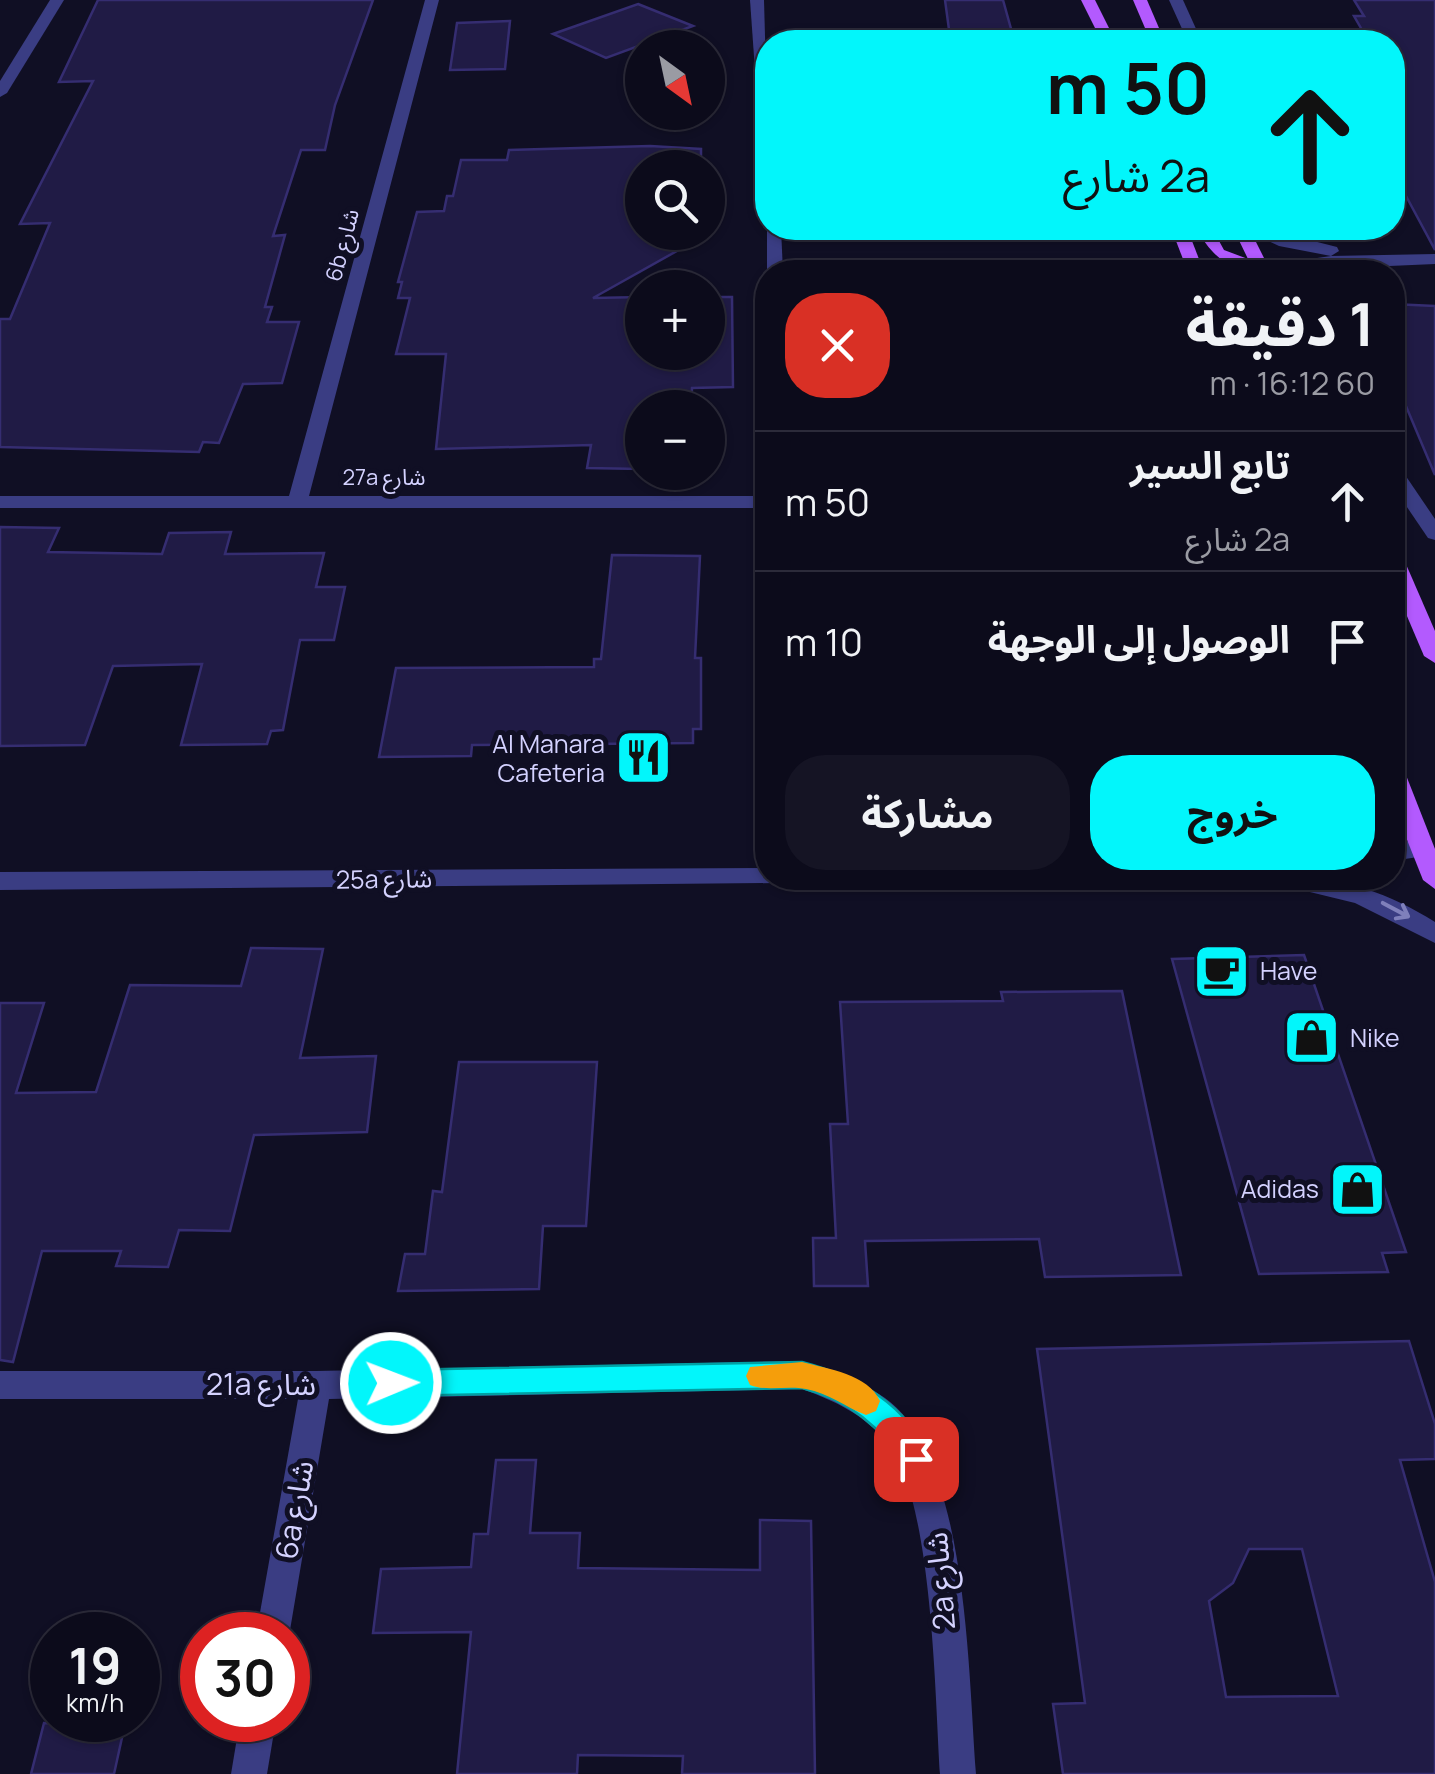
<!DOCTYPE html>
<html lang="ar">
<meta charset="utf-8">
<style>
:root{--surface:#0c0b1b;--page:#151424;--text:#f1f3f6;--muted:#9a9ba3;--line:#2c2b3a;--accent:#02f6fb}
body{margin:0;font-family:Manrope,"Noto Sans Arabic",sans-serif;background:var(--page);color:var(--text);direction:rtl;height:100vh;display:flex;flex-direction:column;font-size:38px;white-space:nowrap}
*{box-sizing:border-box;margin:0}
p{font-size:32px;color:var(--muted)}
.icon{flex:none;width:55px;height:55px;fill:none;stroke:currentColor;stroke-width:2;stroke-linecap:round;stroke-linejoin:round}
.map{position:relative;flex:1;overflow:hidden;direction:ltr}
.drawer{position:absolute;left:755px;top:260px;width:650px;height:630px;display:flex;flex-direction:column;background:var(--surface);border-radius:40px;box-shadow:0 2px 8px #0004,0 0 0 2px var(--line);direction:rtl}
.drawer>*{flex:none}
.banner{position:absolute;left:755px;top:30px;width:650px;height:210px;border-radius:40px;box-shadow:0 2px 8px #0004,0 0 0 2px var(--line);direction:rtl;background:#02f6fb;color:#111;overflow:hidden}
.needle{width:65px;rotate:147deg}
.fabs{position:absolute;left:625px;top:30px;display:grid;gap:20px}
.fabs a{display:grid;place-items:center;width:100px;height:100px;border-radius:50%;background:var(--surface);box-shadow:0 2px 8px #0004,0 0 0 2px var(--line);font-size:50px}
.speed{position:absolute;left:30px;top:1612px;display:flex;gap:20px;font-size:50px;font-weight:700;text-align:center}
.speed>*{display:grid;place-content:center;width:130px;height:130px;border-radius:50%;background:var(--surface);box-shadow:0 2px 8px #0004,0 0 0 2px var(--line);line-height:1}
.speed small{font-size:25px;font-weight:400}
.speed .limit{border:15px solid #d22;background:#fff;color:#111}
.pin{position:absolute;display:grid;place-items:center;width:85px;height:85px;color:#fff;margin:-42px;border-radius:20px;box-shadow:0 5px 15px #0006}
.me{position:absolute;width:110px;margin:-55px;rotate:89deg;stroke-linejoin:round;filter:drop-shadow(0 0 8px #0008)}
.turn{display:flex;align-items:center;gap:35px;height:210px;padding:0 30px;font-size:45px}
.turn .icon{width:130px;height:130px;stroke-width:2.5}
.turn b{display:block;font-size:70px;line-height:85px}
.round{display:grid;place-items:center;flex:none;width:105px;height:105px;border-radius:40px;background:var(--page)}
.overview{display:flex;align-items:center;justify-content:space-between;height:170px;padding:0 30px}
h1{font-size:60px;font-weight:700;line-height:75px}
.primary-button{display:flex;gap:20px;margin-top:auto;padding:20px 30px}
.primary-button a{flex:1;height:115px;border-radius:40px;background:var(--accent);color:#111;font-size:40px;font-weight:700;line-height:115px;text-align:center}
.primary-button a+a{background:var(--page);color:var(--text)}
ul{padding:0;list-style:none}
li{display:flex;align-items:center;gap:30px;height:140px;padding:0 30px;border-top:2px solid var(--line)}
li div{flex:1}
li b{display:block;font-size:38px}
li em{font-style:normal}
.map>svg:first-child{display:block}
.building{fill:#201b45;stroke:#352d71;stroke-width:2.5;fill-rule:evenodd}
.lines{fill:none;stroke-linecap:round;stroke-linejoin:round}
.street{fill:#3a3d83;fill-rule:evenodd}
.primary{fill:#b35afe;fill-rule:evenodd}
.oneway{stroke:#7f80bb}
.route{fill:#02f6fb;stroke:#01a0a3;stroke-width:2.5}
.slow{fill:#f59e0b}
.labels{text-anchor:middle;stroke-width:10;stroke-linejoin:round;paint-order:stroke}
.far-street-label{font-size:22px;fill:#d4d2ff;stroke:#100f24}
.poi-label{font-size:25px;fill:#d4d2ff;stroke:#100f24;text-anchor:end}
.street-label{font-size:25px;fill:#d4d2ff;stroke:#100f24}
.near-street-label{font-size:30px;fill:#d4d2ff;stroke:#100f24}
</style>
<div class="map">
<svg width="1435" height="1774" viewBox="0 0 1435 1774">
<rect width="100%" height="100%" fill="#100f24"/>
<!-- building -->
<g class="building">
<polygon points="98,0 373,0 335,105 325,150 301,150 273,236 285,235 265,307 272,307 267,322 299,322 282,383 243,384 219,443 203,442 199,452 0,447 0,319 10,319 50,223 20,224 93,81 59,82"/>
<polygon points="945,0 1003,0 1013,36 950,37"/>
<polygon points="1354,0 1435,0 1435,250 1406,196 1392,197 1392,42 1369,42 1354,16 1364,16"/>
<polygon points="638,4 693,26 606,58 553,34"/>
<polygon points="510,21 505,69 450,70 457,23"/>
<polygon points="650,146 701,149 701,168 642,168 642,232 700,232 700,238 593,298 642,297 642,352 708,352 708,297 732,297 733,387 692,388 691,408 642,408 642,469 587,468 591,445 436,449 446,354 396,354 410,298 398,298 402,282 398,282 417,212 444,211 447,196 453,196 461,160 507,160 509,150"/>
<polygon points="1392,304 1435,306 1435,475 1392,373"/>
<polygon points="0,527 59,528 48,552 162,554 169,533 231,532 225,554 324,553 316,587 345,587 334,640 300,640 283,730 271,731 267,744 181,745 202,664 113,666 85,745 0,746"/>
<polygon points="612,555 700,556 695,658 701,658 701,729 693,729 693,743 472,745 471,756 379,757 396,668 594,667 594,659 601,659"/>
<polygon points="251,948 323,949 300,1058 376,1056 367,1132 254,1135 230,1231 179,1230 168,1267 116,1266 121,1251 42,1251 13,1362 0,1360 0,1003 44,1003 16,1093 96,1092 130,985 241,986"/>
<polygon points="1304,955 1406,1252 1382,1253 1388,1272 1259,1274 1172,959"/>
<polygon points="1122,991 1181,1275 1045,1277 1039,1239 865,1241 868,1286 814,1286 813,1238 836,1238 830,1124 848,1124 840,1002 1003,1001 1001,992"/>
<polygon points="459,1062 597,1062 586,1226 543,1226 539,1289 398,1291 405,1254 425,1254 433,1191 442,1192"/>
<path d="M1409 1341 1435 1424V1459L1400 1460 1435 1582V1774H1063L1053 1704 1085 1703 1037 1349ZM1249 1549H1302L1338 1696 1226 1697 1209 1601 1233 1583Z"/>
<polygon points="496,1460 536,1460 530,1533 580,1533 578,1568 760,1570 760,1520 811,1521 815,1774 682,1774 683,1756 578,1755 577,1774 457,1774 471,1632 373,1633 381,1569 471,1567 474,1534 488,1534"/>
<polygon points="44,1723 125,1724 114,1774 31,1774"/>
</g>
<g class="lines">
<!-- street -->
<g class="street">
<polygon points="50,0 64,0 7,93 0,97 0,81"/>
<polygon points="425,0 439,0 309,496 768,496 768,508 0,508 0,496 289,496"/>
<polygon points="750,0 764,0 768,145 760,141"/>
<polygon points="1169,0 1183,0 1202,42 1188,42"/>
<polygon points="767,225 781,228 783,272 767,272"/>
<polygon points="1241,228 1262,228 1337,247 1339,251 1331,256 1435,254 1435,264 1255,272 1262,266 1331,256 1279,246"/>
<polygon points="1392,464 1399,466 1435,519 1435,540 1428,538 1392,485"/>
<polygon points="1422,840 1431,843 1434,849 1431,855 1392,861 1392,843"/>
<polygon points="768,868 768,878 780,878 777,883 0,890 0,872"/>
<path d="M1274 878C1332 874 1385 890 1435 922V943L1355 903 1277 884Z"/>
<path d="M802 1361C831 1371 860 1380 885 1398 969 1458 968 1676 976 1774H940C935 1698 933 1495 886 1441 863 1414 835 1401 802 1389L329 1399 288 1642V1635H256L298 1399H0V1371H316Z"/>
<polygon points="240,1720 276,1720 267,1774 231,1774"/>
</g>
<!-- primary -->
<g class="primary">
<polygon points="1081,0 1095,0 1116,42 1102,42"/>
<polygon points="1133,0 1147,0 1165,42 1151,42"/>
<polygon points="1171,228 1187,228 1204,272 1188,272"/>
<path d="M1196 228H1212L1224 250 1248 259 1233 228H1249L1271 272C1233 274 1214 260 1196 228Z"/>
<polygon points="1392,549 1402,555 1435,631 1435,663 1424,656 1392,581"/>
<polygon points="1392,762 1404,770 1435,849 1435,889 1423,880 1392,802"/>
</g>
</g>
<!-- one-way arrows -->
<defs><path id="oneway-shaft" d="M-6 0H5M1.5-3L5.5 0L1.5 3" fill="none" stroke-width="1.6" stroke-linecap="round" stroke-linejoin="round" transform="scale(2.5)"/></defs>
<use class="oneway" href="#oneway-shaft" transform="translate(1396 910) rotate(28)"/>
<!-- route -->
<path class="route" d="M802 1362C859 1377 906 1404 931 1459L927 1469 916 1473 906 1469C883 1427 848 1400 802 1388L391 1396 381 1392 376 1383 381 1374 391 1370Z"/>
<!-- slow -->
<path class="slow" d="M802 1362C828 1369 868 1374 880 1401L876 1411 866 1415C845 1407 829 1393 806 1389 787 1385 768 1392 750 1385L746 1376 750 1367Z"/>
<!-- icons -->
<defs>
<symbol id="restaurant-square" viewBox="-11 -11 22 22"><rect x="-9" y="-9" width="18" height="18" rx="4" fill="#02f6fb" stroke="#100f24"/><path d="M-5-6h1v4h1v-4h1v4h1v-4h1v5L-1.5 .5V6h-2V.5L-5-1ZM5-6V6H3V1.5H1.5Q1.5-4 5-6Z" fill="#111"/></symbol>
<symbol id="cafe-square" viewBox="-11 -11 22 22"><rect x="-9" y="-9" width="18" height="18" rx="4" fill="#02f6fb" stroke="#100f24"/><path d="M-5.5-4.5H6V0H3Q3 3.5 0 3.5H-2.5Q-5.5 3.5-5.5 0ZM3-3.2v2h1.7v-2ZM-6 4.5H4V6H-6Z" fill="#111"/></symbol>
<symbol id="shop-square" viewBox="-11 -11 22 22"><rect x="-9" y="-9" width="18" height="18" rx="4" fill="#02f6fb" stroke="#100f24"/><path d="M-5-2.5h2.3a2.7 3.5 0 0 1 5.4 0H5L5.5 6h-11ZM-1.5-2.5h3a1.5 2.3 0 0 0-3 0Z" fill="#111"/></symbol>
</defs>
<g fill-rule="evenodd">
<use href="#restaurant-square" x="612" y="726" width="63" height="63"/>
<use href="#cafe-square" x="1190" y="940" width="63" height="63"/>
<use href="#shop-square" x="1280" y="1006" width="63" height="63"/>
<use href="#shop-square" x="1326" y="1158" width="63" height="63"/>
</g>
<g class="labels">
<!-- far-street labels -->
<g class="far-street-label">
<text transform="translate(342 245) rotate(-75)" y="8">6b شارع</text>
<text x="384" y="485">27a شارع</text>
</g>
<!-- poi labels -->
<g class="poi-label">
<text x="605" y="753">Al Manara<tspan x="605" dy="29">Cafeteria</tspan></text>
<text x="1260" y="980" text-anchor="start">Have</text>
<text x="1350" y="1047" text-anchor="start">Nike</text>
<text x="1319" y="1198">Adidas</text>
</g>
<!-- street labels -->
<g class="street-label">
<text transform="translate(384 879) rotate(-1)" y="9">25a شارع</text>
</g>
<!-- near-street labels -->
<g class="near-street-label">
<text x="261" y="1395">21a شارع</text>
<text transform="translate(295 1510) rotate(-80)" y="10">6a شارع</text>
<text transform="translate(941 1581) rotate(-95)" y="10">2a شارع</text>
</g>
</g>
</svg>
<div class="fabs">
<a><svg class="needle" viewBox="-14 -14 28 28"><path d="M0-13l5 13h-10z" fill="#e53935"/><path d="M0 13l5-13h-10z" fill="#9a9ba3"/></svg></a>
<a><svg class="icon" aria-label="search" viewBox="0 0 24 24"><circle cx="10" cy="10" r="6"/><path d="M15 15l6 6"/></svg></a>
<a>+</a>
<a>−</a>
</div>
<div class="speed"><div>19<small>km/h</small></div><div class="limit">30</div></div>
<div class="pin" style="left:916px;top:1459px;background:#d93025"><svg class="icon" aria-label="arrive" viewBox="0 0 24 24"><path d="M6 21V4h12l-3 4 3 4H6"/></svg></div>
<svg class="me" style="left:391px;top:1383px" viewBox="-20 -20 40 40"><circle r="17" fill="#02f6fb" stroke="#fff" stroke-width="3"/><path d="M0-11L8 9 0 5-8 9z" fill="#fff"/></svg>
<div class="banner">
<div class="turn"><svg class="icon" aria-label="ahead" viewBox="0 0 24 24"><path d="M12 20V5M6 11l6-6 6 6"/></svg><div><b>50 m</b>2a شارع</div></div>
</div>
<section class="drawer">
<div class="overview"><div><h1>1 دقيقة</h1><p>60 m · 16:12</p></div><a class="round" style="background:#d93025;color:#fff"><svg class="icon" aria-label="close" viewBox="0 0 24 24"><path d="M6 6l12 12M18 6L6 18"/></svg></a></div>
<ul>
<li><svg class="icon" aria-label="ahead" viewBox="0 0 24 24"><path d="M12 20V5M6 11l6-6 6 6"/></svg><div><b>تابع السير</b><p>2a شارع</p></div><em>50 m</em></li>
<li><svg class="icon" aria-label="arrive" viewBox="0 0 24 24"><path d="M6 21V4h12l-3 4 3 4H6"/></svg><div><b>الوصول إلى الوجهة</b></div><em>10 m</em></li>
</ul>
<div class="primary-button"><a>خروج</a><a>مشاركة</a></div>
</section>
</div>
